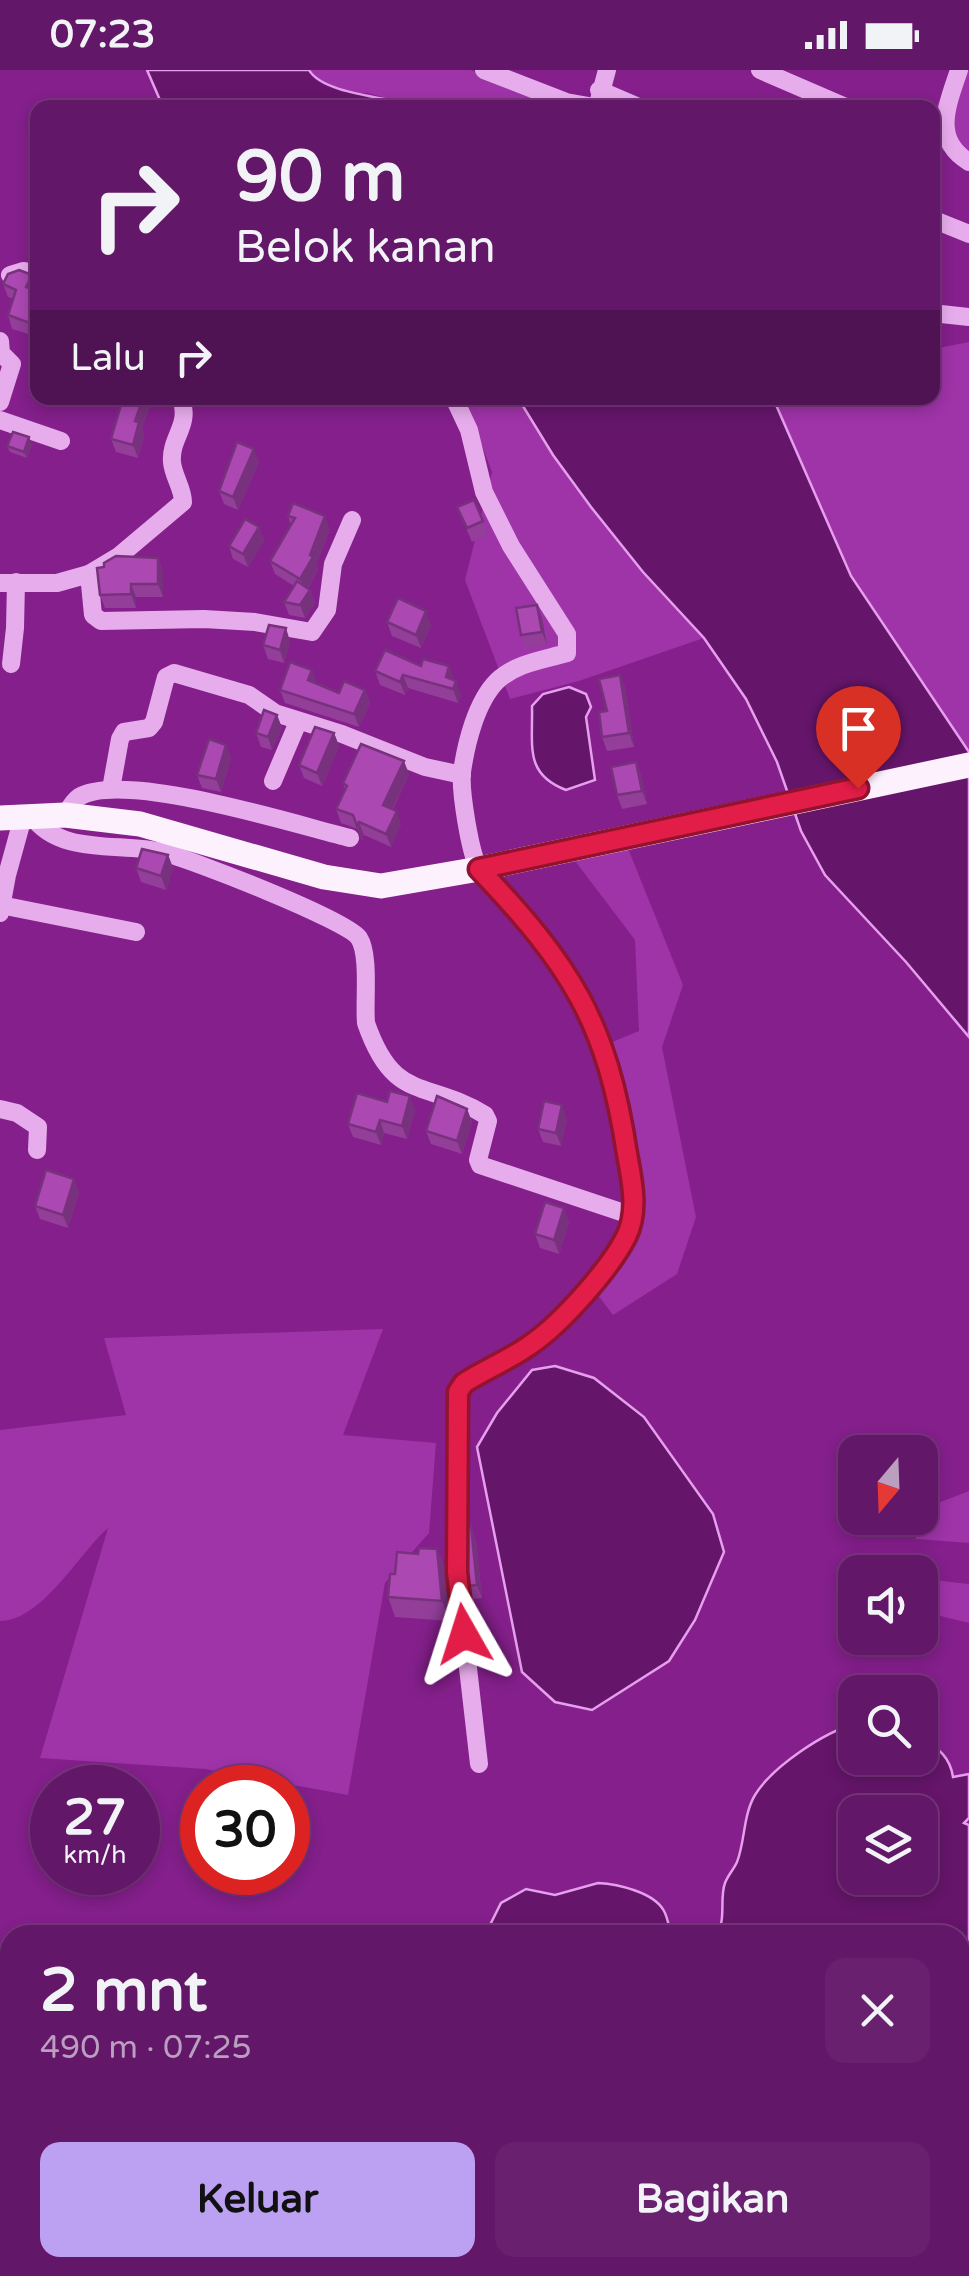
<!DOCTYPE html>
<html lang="id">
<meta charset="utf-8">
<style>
:root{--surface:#631768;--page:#69206e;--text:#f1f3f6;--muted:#bb9fc0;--line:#77367c;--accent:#bca0f2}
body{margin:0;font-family:"Varela Round",sans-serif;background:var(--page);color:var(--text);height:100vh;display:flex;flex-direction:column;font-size:38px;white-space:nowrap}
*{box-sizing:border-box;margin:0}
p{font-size:32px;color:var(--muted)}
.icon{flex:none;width:55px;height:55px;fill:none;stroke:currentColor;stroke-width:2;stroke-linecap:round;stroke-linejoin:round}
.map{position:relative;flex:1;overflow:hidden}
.panel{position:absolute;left:0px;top:1855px;width:970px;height:352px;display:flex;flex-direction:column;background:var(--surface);border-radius:30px 30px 0 0;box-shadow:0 5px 15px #0003,0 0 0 2px var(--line)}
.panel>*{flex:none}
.hud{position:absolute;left:30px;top:30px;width:910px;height:305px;border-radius:20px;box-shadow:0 5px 15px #0003,0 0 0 2px var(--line);background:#631768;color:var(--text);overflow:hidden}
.needle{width:65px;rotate:199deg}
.tools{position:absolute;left:838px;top:1365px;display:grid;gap:20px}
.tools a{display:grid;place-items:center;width:100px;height:100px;border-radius:20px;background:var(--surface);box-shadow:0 5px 15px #0003,0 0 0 2px var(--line);font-size:50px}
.speed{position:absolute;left:30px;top:1695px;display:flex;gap:20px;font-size:50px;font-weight:700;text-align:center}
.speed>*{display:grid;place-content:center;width:130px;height:130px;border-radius:50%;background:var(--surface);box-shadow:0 5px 15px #0003,0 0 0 2px var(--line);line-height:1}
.speed small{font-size:25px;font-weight:400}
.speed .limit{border:15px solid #d22;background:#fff;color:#111}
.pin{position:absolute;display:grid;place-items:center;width:85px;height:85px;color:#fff;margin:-102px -42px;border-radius:50% 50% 50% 0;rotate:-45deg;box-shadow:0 0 10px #0007}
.pin .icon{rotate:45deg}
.me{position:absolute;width:110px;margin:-55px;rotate:354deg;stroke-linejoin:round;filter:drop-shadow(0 0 8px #0008)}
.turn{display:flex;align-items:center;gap:35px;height:210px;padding:0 40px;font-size:45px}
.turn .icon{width:130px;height:130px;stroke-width:2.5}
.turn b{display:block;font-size:70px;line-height:85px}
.then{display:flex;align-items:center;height:95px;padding:0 40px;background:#0003;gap:20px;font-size:38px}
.round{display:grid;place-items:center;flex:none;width:105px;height:105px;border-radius:20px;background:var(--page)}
.head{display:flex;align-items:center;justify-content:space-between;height:170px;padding:0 40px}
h1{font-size:60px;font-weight:700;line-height:75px}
.action{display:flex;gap:20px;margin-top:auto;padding:20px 40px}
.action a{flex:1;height:115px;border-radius:20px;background:var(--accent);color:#111;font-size:40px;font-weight:700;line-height:115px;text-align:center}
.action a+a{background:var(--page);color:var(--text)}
.status{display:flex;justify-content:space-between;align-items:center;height:70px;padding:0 50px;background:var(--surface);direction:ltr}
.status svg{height:28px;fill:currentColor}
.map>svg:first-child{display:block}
.green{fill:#9f33a8}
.water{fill:#65156a;stroke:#e69fed;stroke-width:2.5;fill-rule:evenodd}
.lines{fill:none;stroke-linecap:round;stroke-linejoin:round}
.minor{stroke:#e7acec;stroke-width:18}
.major{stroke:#fef1fe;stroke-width:25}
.wall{fill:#933e99}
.shaded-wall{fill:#78327d}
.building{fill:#ab48b2;stroke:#78327d;stroke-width:2.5}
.route-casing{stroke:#92132f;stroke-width:25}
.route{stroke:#e11d48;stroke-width:18}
</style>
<div class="status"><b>07:23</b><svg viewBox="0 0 49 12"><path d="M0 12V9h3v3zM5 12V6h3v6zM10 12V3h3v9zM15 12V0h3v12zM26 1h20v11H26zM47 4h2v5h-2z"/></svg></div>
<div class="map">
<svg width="969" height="2206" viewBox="0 0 969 2206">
<rect width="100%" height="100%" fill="#841f8b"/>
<!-- green -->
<g class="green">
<polygon points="310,0 471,0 555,37 421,37 367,23 346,23 314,9"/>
<path d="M958 0H969V97C912 68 930 44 958 0Z"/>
<polygon points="969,272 969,682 851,506 773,328 932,328 933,279"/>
<path d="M464 328H518C572 415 635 493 704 568L579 611 510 629 465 510 492 402Z"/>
<polygon points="619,756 683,915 662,977 696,1147 677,1204 613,1245 585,1208 641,1153 614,1065 600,977 639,961 635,870 569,783"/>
<path d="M383 1259 343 1365 436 1373 429 1463 385 1513 348 1725 205 1699 40 1688 108 1458C80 1482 42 1551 0 1551V1360L126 1345 104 1268Z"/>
<polygon points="969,1421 969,1473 916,1469 916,1448 920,1448 920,1440"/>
<polygon points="933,1510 969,1514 969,1553 920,1541 920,1526"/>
</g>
<!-- water -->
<g class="water">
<path d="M147 0H309C323 25 392 27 421 37H163Z"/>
<polygon points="518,328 773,328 851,506 969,682 969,967 906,892 825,805 801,761 777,692 746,629 704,568 643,502 591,437 553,385"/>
<path d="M569 617 586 624 591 637 586 647 595 710 566 720C524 704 533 676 532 636L543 624Z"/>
<polygon points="555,1296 594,1308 644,1347 713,1444 724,1482 695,1550 669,1591 592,1640 555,1632 522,1602 477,1377 497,1343 532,1300"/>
<path d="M855 1654V1688H920V1666C937 1678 950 1686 953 1707L969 1704V1748L964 1753 969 1755V2026L960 2016V1865H716C727 1850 719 1829 725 1813 728 1805 734 1799 737 1792 745 1772 743 1745 755 1725 772 1697 824 1662 855 1654ZM855 1742H920V1808H855Z"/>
<path d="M598 1813C617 1814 654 1822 664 1841 668 1848 669 1858 671 1865H485L501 1833 526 1819 555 1825Z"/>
</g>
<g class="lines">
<!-- minor -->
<g class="minor">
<polyline points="484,0 566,32 600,38"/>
<polyline points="760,0 848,38"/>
<path d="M959 0C948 34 931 69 969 92"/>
<polyline points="599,20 641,38"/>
<polyline points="599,30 607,0"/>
<polyline points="932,149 969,164"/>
<polyline points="10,205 23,201 38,203"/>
<polyline points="932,243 969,247"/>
<polyline points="0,271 1,283 12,294 0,332"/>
<path d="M454 328 469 360 484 422 511 476 567 564V583C543 590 516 593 497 611 476 632 466 674 462 702 460 721 470 783 479 799 490 820 529 850 545 872 593 935 615 1005 627 1082 630 1104 636 1128 631 1150 623 1187 559 1256 527 1277 505 1292 473 1301 458 1323L457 1502 479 1694"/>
<polyline points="0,350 61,371"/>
<path d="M89 504 119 486 183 432C183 418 173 406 172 392 170 367 191 356 181 328"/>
<polyline points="0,513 57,513 89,504 93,545 101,551 204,549 255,552 312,562 327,540 333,494 352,450"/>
<polyline points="11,594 15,558 16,512"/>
<polyline points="273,711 298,652"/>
<polyline points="111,719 120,669 124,662 149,658 154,652 166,607 174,603 249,625 275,643 342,664 425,697 462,705"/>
<path d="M65 745C69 739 73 731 79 727 124 700 297 755 350 768"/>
<path d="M32 746C60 786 120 772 162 782 190 789 347 850 359 868 370 885 364 931 366 953 394 1034 426 1009 485 1045L488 1051 478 1090 480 1095 633 1146"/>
<polyline points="1,835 136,862"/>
<polyline points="0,843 7,805 23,747"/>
<polyline points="0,1039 17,1043 38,1057 37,1080"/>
</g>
<!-- major -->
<polyline class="major" points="0,748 65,745 140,754 324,807 381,816 479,799 969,695"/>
</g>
<!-- wall -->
<g class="wall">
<polygon points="3,214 37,218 38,267 12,259 8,245 13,229 8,227"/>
<polygon points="116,328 153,328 142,358 144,365 138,388 116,382 111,369 121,333 117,332"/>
<polygon points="32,374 27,388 10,382 7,376"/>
<polygon points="259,392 238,440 224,434 219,421"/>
<polygon points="457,437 483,451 488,464 472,472"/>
<polygon points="288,446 330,459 316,495 318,500 308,518 310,520 315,533 305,548 289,545 284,532 294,516 275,504 270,491 291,455"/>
<polygon points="259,457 264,471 248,497 233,489 229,476"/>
<polygon points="158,488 163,501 163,527 136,527 136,538 105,538 100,525"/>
<polygon points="542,548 547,575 526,578 521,565"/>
<polygon points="387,552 431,555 421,578 392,566"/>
<polygon points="290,571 284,593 268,589 263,575"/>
<polygon points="375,601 454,609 461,625 458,633 408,618 405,625 380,615"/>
<polygon points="620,605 625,618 634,677 607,681 602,667 607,641"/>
<polygon points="317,614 339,623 365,620 370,633 359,657 285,633 280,620"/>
<polygon points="277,645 282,658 272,680 261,677 256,663"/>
<polygon points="334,663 339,676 322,716 304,708 299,695"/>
<polygon points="226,675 231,688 221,722 202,718 197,705"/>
<polygon points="636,692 641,705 647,734 622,739 617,725"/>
<polygon points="409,704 393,739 401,754 391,777 364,765 362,770 358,759 341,753 336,739 345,720 343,713"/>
<polygon points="168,785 173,798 166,820 141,812 136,798"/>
<polygon points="467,1039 472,1052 462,1084 431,1074 426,1061"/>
<polygon points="415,1040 407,1069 384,1063 381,1075 353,1067 348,1054"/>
<polygon points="567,1049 561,1076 543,1072 538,1059"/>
<polygon points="79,1122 68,1158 40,1149 35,1136"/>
<polygon points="569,1152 559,1184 540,1178 535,1164"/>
<polygon points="471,1456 476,1470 482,1528 473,1529 468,1516"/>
<polygon points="437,1479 445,1499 450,1551 395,1547 388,1527 395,1504 418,1484"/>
</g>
<!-- shaded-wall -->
<g class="shaded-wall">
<polygon points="32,205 37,218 31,231 26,217"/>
<polygon points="143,328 153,328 142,358 144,365 138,388 133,375 135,351"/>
<polygon points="29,367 32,374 27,388 24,382"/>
<polygon points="254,379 259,392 238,440 233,427"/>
<polygon points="325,446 330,459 316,495 318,500 305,522 300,509"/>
<polygon points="259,457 264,471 248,497 243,484"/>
<polygon points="158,488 163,501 163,527 158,514"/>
<polygon points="131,514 136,527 136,538 131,524"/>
<polygon points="310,520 315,533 305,548 300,535"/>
<polygon points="537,535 542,548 547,575 542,562"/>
<polygon points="426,541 431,555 421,578 416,565"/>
<polygon points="286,558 290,571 284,593 280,580"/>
<polygon points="449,596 454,609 451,620 446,607"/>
<polygon points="312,600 317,613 313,624 308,610"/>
<polygon points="403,605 408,618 405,625 400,612"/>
<polygon points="620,605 625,618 634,677 629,663"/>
<polygon points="456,611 461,625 458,633 453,619"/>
<polygon points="365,620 370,633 359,657 354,644"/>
<polygon points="277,645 282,658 272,680 268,667"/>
<polygon points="334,663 339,676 322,716 317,703"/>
<polygon points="226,675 231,688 221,722 216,709"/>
<polygon points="404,691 409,704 388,748 383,735"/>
<polygon points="636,692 641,705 647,734 642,721"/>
<polygon points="397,741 401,754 391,777 386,764"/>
<polygon points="359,752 364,765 362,770 357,756"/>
<polygon points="168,785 173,798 166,820 161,806"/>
<polygon points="410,1026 415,1040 407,1069 402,1056"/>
<polygon points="562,1035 567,1049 561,1076 556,1063"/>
<polygon points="467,1039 472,1052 462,1084 457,1071"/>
<polygon points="380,1050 384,1063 381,1075 376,1062"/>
<polygon points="74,1109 79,1122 68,1158 63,1145"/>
<polygon points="564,1138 569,1152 559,1184 554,1170"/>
<polygon points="471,1456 476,1470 482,1528 477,1515"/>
<polygon points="437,1479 445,1499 450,1551 442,1531"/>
</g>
<!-- building -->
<g class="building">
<polygon points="19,200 32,205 26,217 38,221 38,256 8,245 16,220 3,214 8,204"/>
<polygon points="123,328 143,328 135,351 139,352 133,375 111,369"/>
<polygon points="13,362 29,367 24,382 7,376"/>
<polygon points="237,372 254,379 233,427 219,421"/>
<polygon points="474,430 483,451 467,458 457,437"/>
<polygon points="293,433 325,446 310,485 313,487 300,509 270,491 295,448 288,446"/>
<polygon points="245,449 259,457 243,484 229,476"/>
<polygon points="116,486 158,488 158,514 131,514 131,524 100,525 97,498 104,497 104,493"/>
<polygon points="297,511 310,520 300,535 284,532"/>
<polygon points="398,528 426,541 416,565 387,552"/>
<polygon points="537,535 542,562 521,565 516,538"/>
<polygon points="269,555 286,558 280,580 263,575"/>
<polygon points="385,580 421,596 423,589 449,596 446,607 456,611 453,619 403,605 400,612 375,601"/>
<polygon points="290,592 312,600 308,610 339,623 344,611 365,620 354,644 280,620"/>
<polygon points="620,605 629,663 602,667 599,642 607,641 599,609"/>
<polygon points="264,640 277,645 268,667 256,663"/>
<polygon points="315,657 334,663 317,703 299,695"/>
<polygon points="209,669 226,675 216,709 197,705"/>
<polygon points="361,674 404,691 383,735 397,741 386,764 359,752 357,756 353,745 336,739 347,716 343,713"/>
<polygon points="636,692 642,721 617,725 611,697"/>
<polygon points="142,779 168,785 161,806 136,798"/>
<polygon points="390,1021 410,1026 402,1056 380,1050 376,1062 348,1054 357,1023 387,1032"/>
<polygon points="437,1026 467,1039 457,1071 426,1061"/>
<polygon points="544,1031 562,1035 556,1063 538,1059"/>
<polygon points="46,1100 74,1109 63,1145 35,1136"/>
<polygon points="545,1132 564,1138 554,1170 535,1164"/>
<polygon points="471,1456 477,1515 468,1516 465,1457"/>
<polygon points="419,1478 437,1479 442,1531 388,1527 390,1504 395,1504 397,1482 418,1484"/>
</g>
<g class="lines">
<defs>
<path id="route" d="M464 1564 457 1502 458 1322 464 1313C486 1299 509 1290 530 1275 561 1254 609 1200 626 1167 639 1141 632 1111 627 1084 607 951 570 895 479 799L858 718"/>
</defs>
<!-- route casing -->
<use href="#route" class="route-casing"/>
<!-- route -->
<use href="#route" class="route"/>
</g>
</svg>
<div class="tools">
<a><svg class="needle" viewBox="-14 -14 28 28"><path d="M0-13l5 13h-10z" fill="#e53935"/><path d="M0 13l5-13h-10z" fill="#bb9fc0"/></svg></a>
<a><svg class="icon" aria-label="sound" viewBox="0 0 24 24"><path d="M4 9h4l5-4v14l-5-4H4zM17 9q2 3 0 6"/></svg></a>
<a><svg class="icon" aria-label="search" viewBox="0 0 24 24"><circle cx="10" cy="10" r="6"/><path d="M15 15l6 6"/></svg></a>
<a><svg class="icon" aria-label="layers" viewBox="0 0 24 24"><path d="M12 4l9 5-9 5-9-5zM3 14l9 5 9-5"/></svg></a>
</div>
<div class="speed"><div>27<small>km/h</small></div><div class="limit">30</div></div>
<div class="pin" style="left:858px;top:718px;background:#d93025"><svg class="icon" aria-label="arrive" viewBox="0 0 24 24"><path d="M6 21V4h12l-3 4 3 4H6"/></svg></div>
<svg class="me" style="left:464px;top:1564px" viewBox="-20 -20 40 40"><path d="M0-17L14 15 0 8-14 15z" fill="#e11d48" stroke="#fff" stroke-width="4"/></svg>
<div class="hud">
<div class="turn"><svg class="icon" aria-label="right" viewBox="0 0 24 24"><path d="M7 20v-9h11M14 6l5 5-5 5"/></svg><div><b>90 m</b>Belok kanan</div></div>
<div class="then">Lalu<svg class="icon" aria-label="right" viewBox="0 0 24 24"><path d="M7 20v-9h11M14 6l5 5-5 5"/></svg></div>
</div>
<section class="panel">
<div class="head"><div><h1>2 mnt</h1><p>490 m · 07:25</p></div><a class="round"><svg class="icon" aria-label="close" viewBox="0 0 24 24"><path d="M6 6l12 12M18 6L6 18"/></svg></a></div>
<div class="action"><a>Keluar</a><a>Bagikan</a></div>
</section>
</div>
